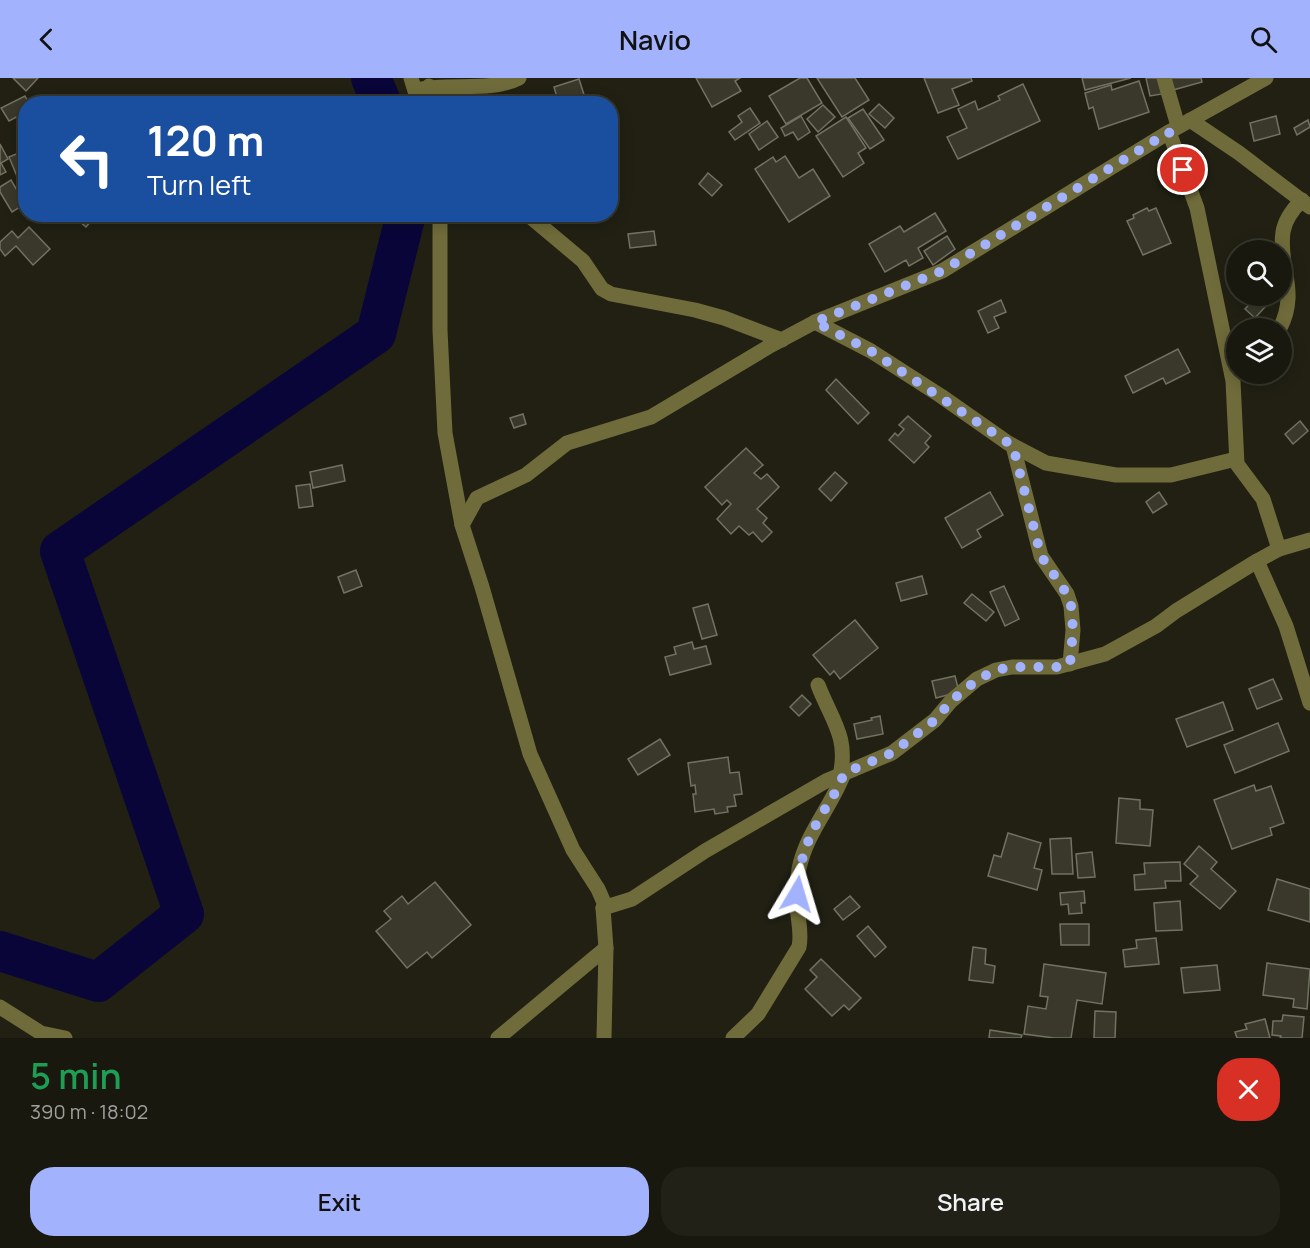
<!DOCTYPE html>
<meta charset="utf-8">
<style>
:root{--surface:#19180e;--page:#222117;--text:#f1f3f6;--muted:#9fa09e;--line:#37372e;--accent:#a3b2fd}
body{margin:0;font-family:Manrope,sans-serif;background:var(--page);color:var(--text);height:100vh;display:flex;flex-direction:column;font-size:22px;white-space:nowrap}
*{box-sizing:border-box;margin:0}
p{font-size:20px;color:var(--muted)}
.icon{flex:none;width:33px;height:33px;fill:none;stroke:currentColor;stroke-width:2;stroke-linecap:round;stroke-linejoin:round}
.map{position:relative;height:960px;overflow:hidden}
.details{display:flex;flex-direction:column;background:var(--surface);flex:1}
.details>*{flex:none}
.hud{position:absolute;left:18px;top:18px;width:600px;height:126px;border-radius:24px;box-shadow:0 3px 15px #0003,0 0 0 2px var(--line);background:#1a4fa0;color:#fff;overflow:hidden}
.tools{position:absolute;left:1226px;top:162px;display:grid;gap:12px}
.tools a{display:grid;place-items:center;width:66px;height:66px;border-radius:50%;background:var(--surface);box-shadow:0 3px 15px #0003,0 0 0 2px var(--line);font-size:30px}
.pin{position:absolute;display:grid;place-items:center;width:51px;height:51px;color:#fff;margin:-26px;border:3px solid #fff;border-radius:50%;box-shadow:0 2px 6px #0007}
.me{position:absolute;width:66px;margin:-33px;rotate:7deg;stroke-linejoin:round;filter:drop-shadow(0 0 4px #0008)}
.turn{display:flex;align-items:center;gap:21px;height:126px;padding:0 30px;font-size:27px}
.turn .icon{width:78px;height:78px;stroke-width:2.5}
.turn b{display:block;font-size:42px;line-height:51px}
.round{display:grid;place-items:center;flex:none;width:63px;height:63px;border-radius:24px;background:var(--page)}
.overview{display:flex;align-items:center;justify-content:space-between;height:102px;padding:0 30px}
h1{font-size:36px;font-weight:600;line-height:45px;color:#1e9e55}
.button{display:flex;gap:12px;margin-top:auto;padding:12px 30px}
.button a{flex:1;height:69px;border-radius:24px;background:var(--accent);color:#111;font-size:24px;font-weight:600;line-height:69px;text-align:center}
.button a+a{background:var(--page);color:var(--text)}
header{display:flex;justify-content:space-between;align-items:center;height:78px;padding:0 30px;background:var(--accent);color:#111;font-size:27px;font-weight:600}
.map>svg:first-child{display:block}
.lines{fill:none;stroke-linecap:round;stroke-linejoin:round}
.river{stroke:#090539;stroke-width:40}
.building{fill:#39382a;stroke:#727262;stroke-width:1.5}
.minor{stroke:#6f6b3a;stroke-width:15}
.route{stroke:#a3b2fd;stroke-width:10;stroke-dasharray:0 18}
</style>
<header><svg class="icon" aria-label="back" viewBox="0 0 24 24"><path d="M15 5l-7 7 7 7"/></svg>Navio<svg class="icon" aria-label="search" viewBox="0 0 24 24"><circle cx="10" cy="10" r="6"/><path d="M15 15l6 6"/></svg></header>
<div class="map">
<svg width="1310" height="960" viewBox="0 0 1310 960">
<rect width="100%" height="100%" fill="#212013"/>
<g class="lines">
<!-- river -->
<g class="river">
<polyline points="371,0 382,26"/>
<polyline points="0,873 98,904 184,836 60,473 376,256 406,136"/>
</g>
</g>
<!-- building -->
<g class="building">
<polygon points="13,0 38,0 26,13"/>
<polygon points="696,0 740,0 735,3 741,13 712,29"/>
<polygon points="800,0 807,0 822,25 786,46 769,18"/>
<polygon points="817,0 855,0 869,22 842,39"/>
<polygon points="924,0 971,0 972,3 952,11 959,27 938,35"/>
<polygon points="1082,0 1131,0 1085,12"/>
<polygon points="1146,0 1158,0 1162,16 1150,18"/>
<polygon points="1170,0 1201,0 1202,4 1173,12"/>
<polygon points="579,1 587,26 559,26 554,9"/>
<polygon points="1139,3 1149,34 1099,51 1093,29 1089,31 1085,15 1111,7 1112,12"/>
<polygon points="1023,6 1040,43 958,81 947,59 967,50 958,31 975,23 978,32 1000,22 998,18"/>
<polygon points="25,18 29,26 26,26 26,34 9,43 1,30"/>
<polygon points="879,26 894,40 885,50 869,36"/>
<polygon points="823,27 835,39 818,54 807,41"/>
<polygon points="750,30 760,45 735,62 729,54 742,44 738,38"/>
<polygon points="863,31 884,62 870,71 848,40"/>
<polygon points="801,38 810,54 798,62 793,54 785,58 781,50"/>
<polygon points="1276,38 1280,56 1254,63 1250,45"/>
<polygon points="846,39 866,70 858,75 864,85 843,99 816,58"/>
<polygon points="1308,42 1310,49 1297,57 1294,50"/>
<polygon points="767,43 778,59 759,72 749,56"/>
<polygon points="0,66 8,81 1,85 6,94 0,97"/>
<polygon points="26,72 26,101 19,103 9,79"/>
<polygon points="785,78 799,100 813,91 830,118 789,144 755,91 773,79 776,84"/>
<polygon points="708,95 722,107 712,118 699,106"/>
<polygon points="11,102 25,126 12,134 0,114 0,109"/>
<polygon points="1147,130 1149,133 1156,130 1171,165 1143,177 1127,143 1134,140 1133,137"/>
<polygon points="935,135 946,153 918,170 923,180 909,188 906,182 885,194 869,166 900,148 904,154"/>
<polygon points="86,136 92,142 86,149 72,137"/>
<polygon points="29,149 50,171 33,187 16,168 5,178 0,171 0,164 12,153 18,160"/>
<polygon points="654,153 656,167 630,170 628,156"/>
<polygon points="947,158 955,171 933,187 924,173"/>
<polygon points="1255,220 1265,229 1255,240 1245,231"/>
<polygon points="1001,222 1006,234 994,239 999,250 988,255 978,233"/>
<polygon points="1178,271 1190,294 1166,306 1163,300 1133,315 1125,298"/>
<polygon points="836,301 869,335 858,346 826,312"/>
<polygon points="523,336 526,346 514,350 510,340"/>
<polygon points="908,338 931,358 925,365 929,369 914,385 889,362 895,355 898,358 904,351 899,347"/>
<polygon points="1300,343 1308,353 1293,366 1285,356"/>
<polygon points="746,370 763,387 754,395 761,401 767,396 779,409 757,431 767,440 763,445 772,454 762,464 753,454 749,457 739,448 731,456 717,441 731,426 727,422 722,427 705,409"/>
<polygon points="342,387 345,403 313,410 310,394"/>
<polygon points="835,394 847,405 831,423 819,411"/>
<polygon points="310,406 313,428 299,430 296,408"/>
<polygon points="990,414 1003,437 977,452 981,459 962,470 945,440"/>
<polygon points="1159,414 1167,426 1153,435 1146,424"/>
<polygon points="356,492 362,508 344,515 338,499"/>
<polygon points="922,498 927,516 901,523 896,505"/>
<polygon points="1004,508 1019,541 1005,548 990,514"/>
<polygon points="972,516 994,534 986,543 964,525"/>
<polygon points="708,526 717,557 702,561 693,530"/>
<polygon points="855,542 878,570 840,601 834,593 830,597 813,577"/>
<polygon points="692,564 694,571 706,568 711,586 670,597 665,579 676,576 674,569"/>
<polygon points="955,598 959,614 936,620 932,603"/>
<polygon points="1273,601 1282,621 1257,631 1249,611"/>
<polygon points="802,617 811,626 799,638 790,629"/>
<polygon points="1223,624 1233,652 1187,669 1176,641"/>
<polygon points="880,638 883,656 857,661 854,646 872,642 871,640"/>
<polygon points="1278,645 1289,673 1235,695 1224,667"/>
<polygon points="660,661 670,677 638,697 628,681"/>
<polygon points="728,679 730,695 739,694 742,716 734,717 736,728 727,729 728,734 715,736 714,731 695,734 693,716 696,716 695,707 691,708 688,685"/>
<polygon points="1254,707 1256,713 1271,708 1284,745 1270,750 1272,757 1232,771 1214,722"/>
<polygon points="1119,720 1140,722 1140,731 1153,732 1150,768 1116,765"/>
<polygon points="1008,755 1041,765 1034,790 1042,792 1037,812 988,798 994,777 1001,779"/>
<polygon points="1071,760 1073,796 1052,796 1050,761"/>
<polygon points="1199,768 1217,784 1211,791 1236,813 1220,831 1190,806 1198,798 1184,786"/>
<polygon points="1092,774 1095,799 1078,800 1076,776"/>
<polygon points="1180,784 1181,803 1165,803 1166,810 1135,812 1134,797 1145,796 1144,785"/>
<polygon points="1277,801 1310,811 1310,844 1268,832"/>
<polygon points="435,804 471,847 432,880 427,874 407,890 376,853 391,841 384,833 402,818 408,826"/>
<polygon points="1084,813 1085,825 1081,825 1082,835 1069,836 1068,826 1061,827 1060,815"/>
<polygon points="850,818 860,829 843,842 834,831"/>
<polygon points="1180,823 1182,852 1156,853 1154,825"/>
<polygon points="1060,846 1089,846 1089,867 1061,867"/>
<polygon points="868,848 886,869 875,879 857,858"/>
<polygon points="1156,860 1159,886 1125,889 1123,872 1137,870 1136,862"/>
<polygon points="973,869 986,871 985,886 995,888 993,905 969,902"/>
<polygon points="821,881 861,920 849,932 844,927 832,938 805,911 817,899 810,892"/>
<polygon points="1267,885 1310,891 1307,931 1293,929 1294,921 1263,917"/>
<polygon points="1044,886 1106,895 1102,926 1077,922 1071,960 1054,960 1024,956 1028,928 1046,931 1048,919 1040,918"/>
<polygon points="1217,887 1220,912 1184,915 1181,890"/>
<polygon points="1095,933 1116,934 1115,960 1094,960"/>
<polygon points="1283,937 1304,939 1302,960 1280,960 1281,958 1272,957 1273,943 1282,943"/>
<polygon points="1265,941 1270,960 1237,960 1235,954 1247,951 1245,946"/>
<polygon points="990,952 1022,957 1021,960 989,960"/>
</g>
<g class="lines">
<!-- minor -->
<g class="minor">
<polyline points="411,0 419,26"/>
<polyline points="1164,0 1178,48"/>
<polyline points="429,8 441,26"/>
<path d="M416 12C449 4 489 15 519 0"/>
<polyline points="1190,42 1239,75 1310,129"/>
<polyline points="1169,54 1197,130 1233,303 1237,386 1263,421 1279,471"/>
<polyline points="440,136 440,252 445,355 462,447 482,509 530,676 573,772 598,811 605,827 603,830 606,870 604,960"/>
<polyline points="527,136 583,183 602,211 611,216 695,232 724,240 782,262"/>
<polyline points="815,244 871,273 941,318 1008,365 1046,385 1116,397 1171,397 1236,381"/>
<path d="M1280 250C1299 213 1278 189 1283 154 1285 141 1293 131 1302 122"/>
<polyline points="1013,368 1041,478 1067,516 1071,528 1073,552 1070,586"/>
<polyline points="462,447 477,420 526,397 567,365 651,339 768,269 815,244 942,193 1169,54 1266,0"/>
<polyline points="1257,483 1286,548 1310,625"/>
<path d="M818 607C831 641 849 659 840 697"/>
<polyline points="603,830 632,821 705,773 826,703 892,675 935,642 951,623 977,601 996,592 1012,589 1057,589 1105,576 1156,548 1176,533 1257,483 1279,471 1310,462"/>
<polyline points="0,929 41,955 65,960"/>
<polyline points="498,960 606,870"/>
<path d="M733 960 758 936 799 869C802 855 798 842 797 828 796 815 797 802 799 791 806 755 832 728 844 695"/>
</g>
</g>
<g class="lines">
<!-- route -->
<path class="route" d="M797 816C798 787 807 761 822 736 831 721 838 712 844 695L892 675 935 642 951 623 977 602 996 592 1012 589H1057L1070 586 1073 552 1071 528 1067 516 1041 478 1013 368 871 273 815 244 942 193 1169 54 1183 92"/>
</g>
</svg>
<div class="tools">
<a><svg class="icon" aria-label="search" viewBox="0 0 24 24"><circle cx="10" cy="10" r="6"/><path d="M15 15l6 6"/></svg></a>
<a><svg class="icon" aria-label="layers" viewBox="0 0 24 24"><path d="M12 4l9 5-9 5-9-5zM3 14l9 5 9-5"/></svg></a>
</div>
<div class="pin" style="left:1183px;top:92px;background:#d93025"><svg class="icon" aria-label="arrive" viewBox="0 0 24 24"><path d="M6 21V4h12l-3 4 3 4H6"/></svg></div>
<svg class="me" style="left:797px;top:816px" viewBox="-20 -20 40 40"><path d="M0-17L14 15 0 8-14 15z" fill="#a3b2fd" stroke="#fff" stroke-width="4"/></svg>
<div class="hud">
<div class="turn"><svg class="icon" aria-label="left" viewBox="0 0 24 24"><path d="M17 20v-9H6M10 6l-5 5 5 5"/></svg><div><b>120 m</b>Turn left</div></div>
</div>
</div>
<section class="details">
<div class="overview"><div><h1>5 min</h1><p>390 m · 18:02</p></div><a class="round" style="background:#d93025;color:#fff"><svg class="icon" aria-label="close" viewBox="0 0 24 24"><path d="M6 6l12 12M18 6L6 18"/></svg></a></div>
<div class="button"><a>Exit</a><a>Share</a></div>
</section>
